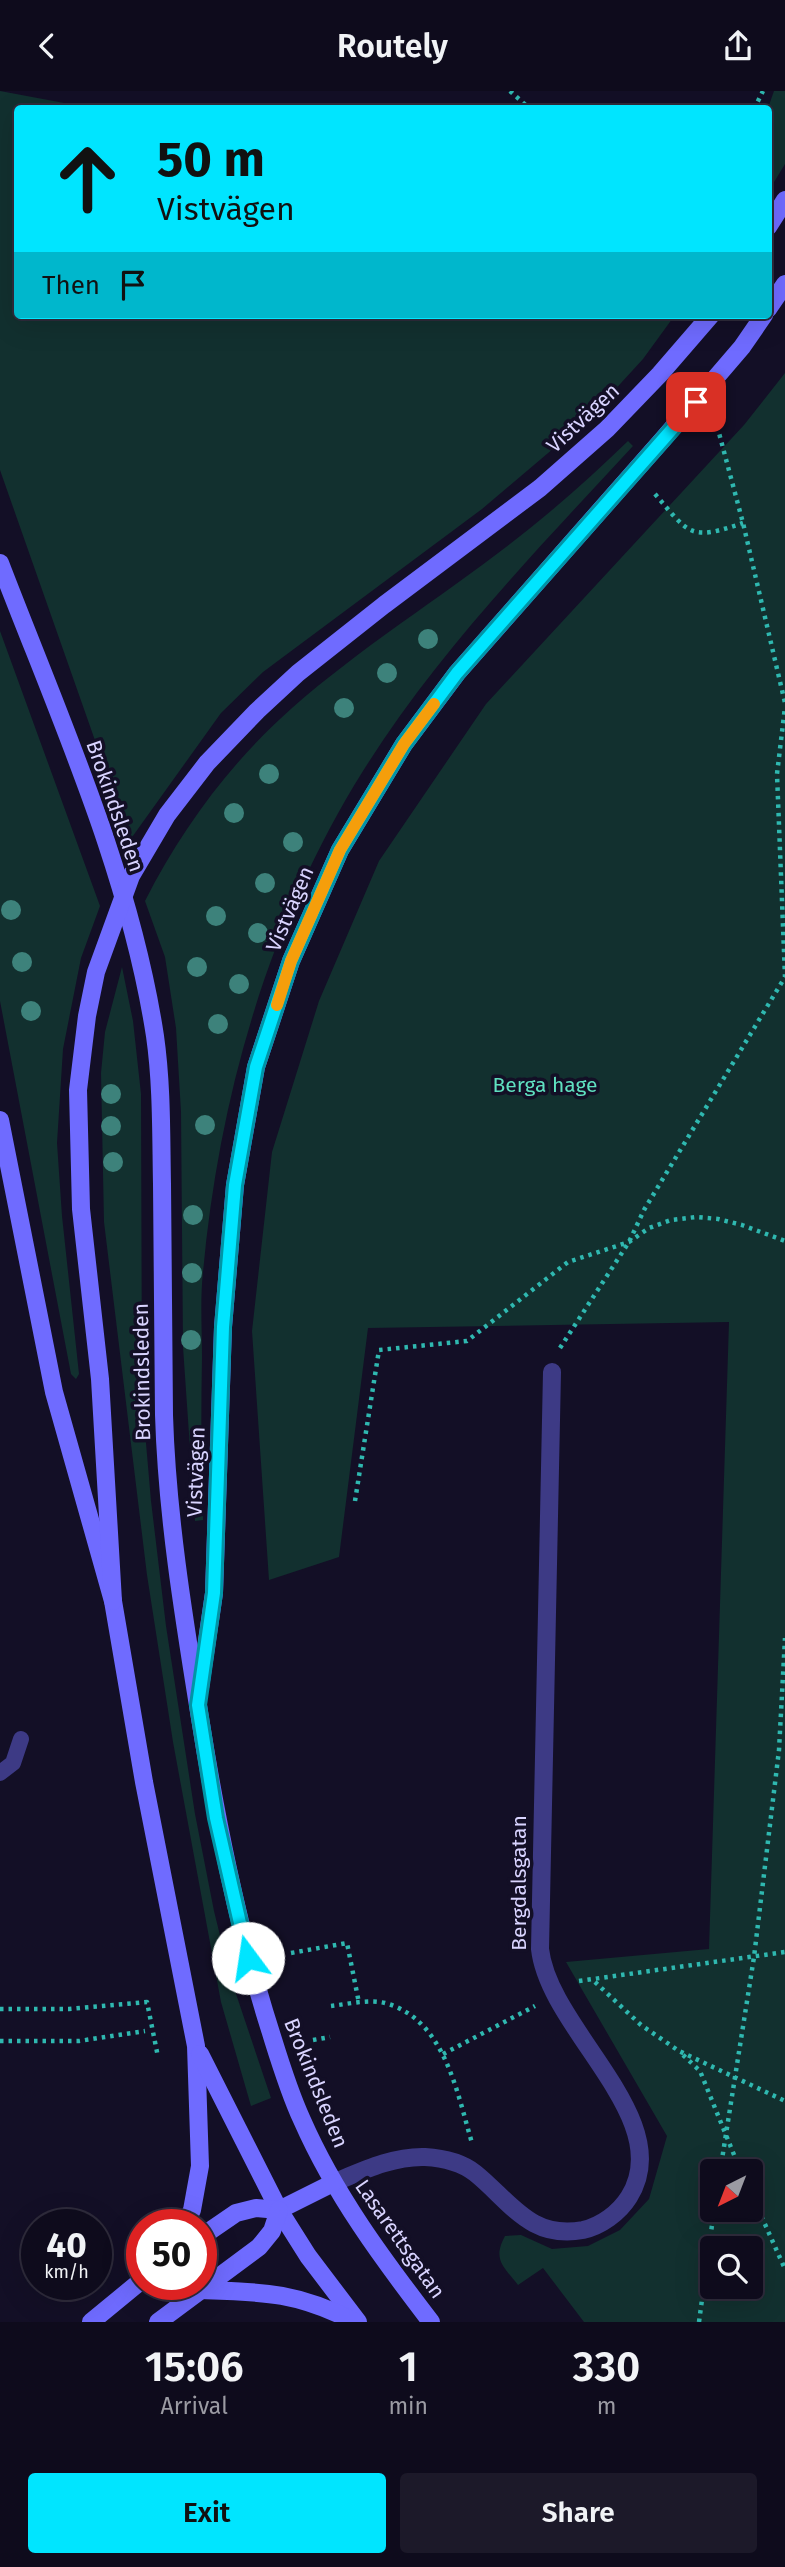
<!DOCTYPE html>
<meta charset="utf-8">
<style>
:root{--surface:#0e0b1c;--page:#1c1929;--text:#f1f3f6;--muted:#9b9ba3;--line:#2e2b3b;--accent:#00e5ff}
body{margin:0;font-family:"Fira Sans",sans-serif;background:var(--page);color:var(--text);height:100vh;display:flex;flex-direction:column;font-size:26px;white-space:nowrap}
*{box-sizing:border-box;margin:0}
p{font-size:23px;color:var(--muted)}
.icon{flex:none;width:38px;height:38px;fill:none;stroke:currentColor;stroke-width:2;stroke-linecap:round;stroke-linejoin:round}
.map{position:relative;height:2231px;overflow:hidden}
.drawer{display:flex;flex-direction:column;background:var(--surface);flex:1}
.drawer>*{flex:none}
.hud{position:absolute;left:14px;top:14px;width:758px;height:214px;border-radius:7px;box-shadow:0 7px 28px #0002,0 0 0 2px var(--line);background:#00e5ff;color:#111;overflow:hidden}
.needle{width:46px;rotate:222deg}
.fabs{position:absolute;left:700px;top:2068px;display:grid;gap:14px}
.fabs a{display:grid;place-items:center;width:63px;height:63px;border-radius:7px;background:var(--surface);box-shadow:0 7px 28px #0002,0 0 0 2px var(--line);font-size:35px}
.speed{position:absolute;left:21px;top:2118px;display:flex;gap:14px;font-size:35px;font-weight:700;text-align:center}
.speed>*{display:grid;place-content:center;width:91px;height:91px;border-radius:50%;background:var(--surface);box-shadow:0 7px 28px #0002,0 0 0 2px var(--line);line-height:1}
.speed small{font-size:18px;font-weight:400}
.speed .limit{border:10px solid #d22;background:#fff;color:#111}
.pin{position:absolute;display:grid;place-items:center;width:60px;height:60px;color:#fff;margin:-30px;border-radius:14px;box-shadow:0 4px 10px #0006}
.me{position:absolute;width:77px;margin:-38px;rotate:346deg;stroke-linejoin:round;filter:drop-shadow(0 0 5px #0008)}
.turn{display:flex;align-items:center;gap:24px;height:147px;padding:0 28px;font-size:32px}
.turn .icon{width:91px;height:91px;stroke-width:2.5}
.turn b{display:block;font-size:49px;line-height:60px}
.then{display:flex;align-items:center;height:66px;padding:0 28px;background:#0003;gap:14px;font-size:26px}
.eta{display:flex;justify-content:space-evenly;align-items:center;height:119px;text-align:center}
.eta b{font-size:42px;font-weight:600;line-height:49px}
.button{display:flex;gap:14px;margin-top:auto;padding:14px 28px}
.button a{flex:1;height:80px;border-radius:7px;background:var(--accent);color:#111;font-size:28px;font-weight:600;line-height:80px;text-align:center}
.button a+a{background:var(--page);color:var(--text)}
header{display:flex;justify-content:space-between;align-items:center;height:91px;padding:0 28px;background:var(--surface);font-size:32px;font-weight:600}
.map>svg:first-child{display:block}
.green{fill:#12302f;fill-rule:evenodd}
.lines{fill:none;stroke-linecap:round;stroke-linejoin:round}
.path{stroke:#2fb8b0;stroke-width:4.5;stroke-dasharray:3.5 5;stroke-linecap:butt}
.lane{stroke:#3d3a85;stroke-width:16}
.street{stroke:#3d3a85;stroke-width:18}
.secondary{stroke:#6f6bff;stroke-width:18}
.tree{fill:#3d827b}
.route-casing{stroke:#0095a6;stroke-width:18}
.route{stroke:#00e5ff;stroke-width:12}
.slow{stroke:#f59e0b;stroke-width:12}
.labels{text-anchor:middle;stroke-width:7;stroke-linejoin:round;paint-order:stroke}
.street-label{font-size:21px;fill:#d9d4ff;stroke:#130f26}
.park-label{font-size:21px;fill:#5fe0c0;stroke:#130f26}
</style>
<header><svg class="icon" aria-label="back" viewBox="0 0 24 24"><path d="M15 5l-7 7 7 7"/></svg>Routely<svg class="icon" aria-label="share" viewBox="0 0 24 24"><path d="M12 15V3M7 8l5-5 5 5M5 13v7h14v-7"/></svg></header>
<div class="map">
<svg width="785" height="2231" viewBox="0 0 785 2231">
<rect width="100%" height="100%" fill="#130f26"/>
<!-- green -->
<g class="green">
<polygon points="0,0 91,17 18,18 18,224 675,224 643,268 599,316 554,357 482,418 263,581 221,622 130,749 0,379"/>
<polygon points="774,0 785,0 785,73 768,101 768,17"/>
<path d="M785 282V2231H584L543 2177 518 2194C504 2176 492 2169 505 2145L521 2144 552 2158 588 2155 620 2139 649 2108 667 2045 566 1871 709 1858 729 1231 368 1237 339 1466 269 1489 252 1240 272 1061 319 910 379 770 486 613 744 334ZM712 2081H751V2119H712ZM712 2158H751V2196H712Z"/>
<path d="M628 350 633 355C538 458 438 560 363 680 269 830 219 1006 203 1181 200 1209 202 1238 202 1266 201 1320 201 1374 203 1429L195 1430 183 1256 181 1021 176 937 165 866 145 810C182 737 231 671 292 617 367 551 452 500 529 438 564 410 596 381 628 350Z"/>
<polygon points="0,540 100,815 81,867 63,958 57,1052 62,1125 79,1283 76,1288 71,1283 0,910"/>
<polygon points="122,876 133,930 141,1003 142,1306 151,1410 166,1535 195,1723 214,1820 230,1885 271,2007 251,2015 221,1911 173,1651 147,1484 104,1131 101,982 105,941"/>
</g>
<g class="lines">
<!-- path -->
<g class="path">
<polyline points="510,0 530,18"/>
<polyline points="754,18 763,0"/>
<polyline points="715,327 743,432 785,612"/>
<path d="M655 403C690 444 690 450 743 432"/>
<polyline points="560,1257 629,1151 644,1119 785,886 777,683 785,616"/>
<polyline points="355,1410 379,1259 467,1250 568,1171 629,1151 649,1137 671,1129 696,1126 718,1128 742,1134 785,1150"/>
<polyline points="291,1862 347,1852 359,1912"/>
<polyline points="579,1890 785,1861"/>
<polyline points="595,1891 641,1934 679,1960 785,2010"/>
<path d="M331 1915C348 1913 368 1908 385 1912 445 1928 457 2002 472 2052"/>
<polyline points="0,1918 69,1918 147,1911 158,1966"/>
<polyline points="313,1949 330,1946"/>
<polyline points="0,1950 79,1950 145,1940"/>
<polyline points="443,1963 535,1915"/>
<polyline points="683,1964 700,1980 741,2081"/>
<polyline points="720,2081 754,1866 779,1659 785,1547"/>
<polyline points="751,2102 785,2178"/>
<polyline points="699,2231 714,2119"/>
</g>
<!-- lane -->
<polyline class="lane" points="0,1682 13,1672 21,1648"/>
<!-- street -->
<path class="street" d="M333 2092C362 2080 393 2065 425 2066 442 2067 461 2071 475 2082 510 2110 530 2149 583 2139 601 2135 619 2122 629 2106 678 2028 549 1939 540 1858L552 1281"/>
<!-- secondary -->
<g class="secondary">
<polyline points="768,136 785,109"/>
<polyline points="768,218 785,193"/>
<path d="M0 472C59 626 130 781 155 945 162 994 161 1044 162 1093 163 1170 163 1247 164 1324 167 1425 184 1528 200 1627 217 1734 238 1839 271 1942 280 1971 289 2001 302 2029 335 2104 382 2167 431 2231"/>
<polyline points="0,1029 54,1301 113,1510 144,1691 196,1955 200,2075 192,2119 185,2133"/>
<polyline points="113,1510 100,1288 81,1118 78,999 87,925 96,881 131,785 167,724 207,672 257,620 298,582 384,514 540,397 607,338 660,283 711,224"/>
<polyline points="200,1597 214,1502 223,1236 235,1094 256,976 291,870 340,759 404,653 457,582 664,347 742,256 764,224"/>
<polyline points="200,1963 279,2119 308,2165 358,2231"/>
<polyline points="201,2146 236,2122 256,2117 279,2119 333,2092"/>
<path d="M200 2199C263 2201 297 2201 355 2231"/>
<polyline points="91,2231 142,2189"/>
<polyline points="158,2231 259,2156 272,2140 279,2119"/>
</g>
</g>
<!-- trees -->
<g class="tree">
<circle cx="428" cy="548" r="10"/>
<circle cx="387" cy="582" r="10"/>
<circle cx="344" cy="617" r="10"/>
<circle cx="269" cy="683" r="10"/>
<circle cx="234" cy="722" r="10"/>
<circle cx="293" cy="751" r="10"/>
<circle cx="265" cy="792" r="10"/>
<circle cx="11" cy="819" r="10"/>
<circle cx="216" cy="825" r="10"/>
<circle cx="258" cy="842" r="10"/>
<circle cx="22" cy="871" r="10"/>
<circle cx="197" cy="876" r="10"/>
<circle cx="239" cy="893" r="10"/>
<circle cx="31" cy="920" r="10"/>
<circle cx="218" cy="933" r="10"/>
<circle cx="111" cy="1003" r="10"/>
<circle cx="205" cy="1034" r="10"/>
<circle cx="111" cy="1035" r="10"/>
<circle cx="113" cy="1071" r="10"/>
<circle cx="193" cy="1124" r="10"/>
<circle cx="192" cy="1182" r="10"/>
<circle cx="191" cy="1249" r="10"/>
</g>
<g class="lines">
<defs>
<polyline id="route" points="248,1867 216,1727 198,1614 214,1502 223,1236 235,1094 256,976 291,870 340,759 404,653 457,582 696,311"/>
</defs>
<!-- route casing -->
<use href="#route" class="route-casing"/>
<!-- route -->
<use href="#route" class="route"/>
<!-- slow -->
<polyline class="slow" points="277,914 291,870 340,759 404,653 434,613"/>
</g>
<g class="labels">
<!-- street labels -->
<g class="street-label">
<text transform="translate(583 327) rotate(-43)" y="7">Vistvägen</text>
<text transform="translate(115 715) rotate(71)" y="7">Brokindsleden</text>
<text transform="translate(290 818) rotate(-67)" y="7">Vistvägen</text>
<text transform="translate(142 1281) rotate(-91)" y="7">Brokindsleden</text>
<text transform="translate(196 1381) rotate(-88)" y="7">Vistvägen</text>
<text transform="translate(519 1792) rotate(-90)" y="7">Bergdalsgatan</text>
<text transform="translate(316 1992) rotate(68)" y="7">Brokindsleden</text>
<text transform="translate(400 2148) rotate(55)" y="7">Lasarettsgatan</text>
</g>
<!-- park labels -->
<g class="park-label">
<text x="545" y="1001">Berga hage</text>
</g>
</g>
</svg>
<div class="fabs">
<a><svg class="needle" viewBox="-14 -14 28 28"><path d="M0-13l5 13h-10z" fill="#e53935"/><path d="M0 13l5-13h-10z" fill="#9b9ba3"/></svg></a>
<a><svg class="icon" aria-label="search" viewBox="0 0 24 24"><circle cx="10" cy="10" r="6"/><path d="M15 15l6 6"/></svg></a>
</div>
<div class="speed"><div>40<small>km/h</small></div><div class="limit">50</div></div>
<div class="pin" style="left:696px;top:311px;background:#d93025"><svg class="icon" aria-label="arrive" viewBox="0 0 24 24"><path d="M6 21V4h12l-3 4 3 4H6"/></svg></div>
<svg class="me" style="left:248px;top:1867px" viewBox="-20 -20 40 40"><circle r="19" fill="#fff"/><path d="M0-13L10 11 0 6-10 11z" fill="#00e5ff"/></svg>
<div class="hud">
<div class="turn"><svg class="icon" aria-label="ahead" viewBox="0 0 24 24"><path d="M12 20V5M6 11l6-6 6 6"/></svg><div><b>50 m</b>Vistvägen</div></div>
<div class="then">Then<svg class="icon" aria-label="arrive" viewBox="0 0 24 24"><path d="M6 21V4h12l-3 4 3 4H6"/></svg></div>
</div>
</div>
<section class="drawer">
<div class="eta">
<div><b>15:06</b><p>Arrival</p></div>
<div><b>1</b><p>min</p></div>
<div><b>330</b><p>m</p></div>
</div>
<div class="button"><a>Exit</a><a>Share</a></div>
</section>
